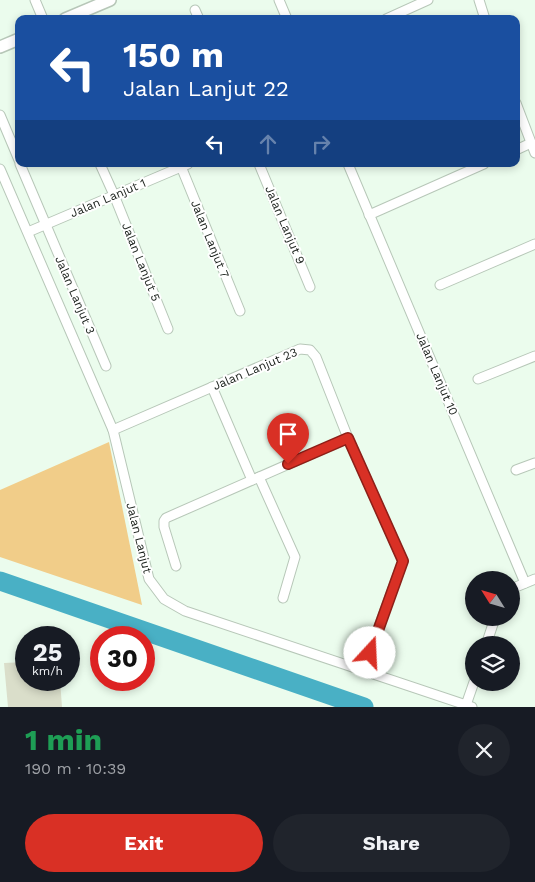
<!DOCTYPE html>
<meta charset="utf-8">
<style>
:root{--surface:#171b24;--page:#20242c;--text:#f1f3f6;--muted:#9ea1a6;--accent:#d93025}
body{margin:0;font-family:"Work Sans",sans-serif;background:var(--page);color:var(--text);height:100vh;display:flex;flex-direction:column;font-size:19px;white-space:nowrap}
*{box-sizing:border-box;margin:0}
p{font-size:16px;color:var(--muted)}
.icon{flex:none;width:28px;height:28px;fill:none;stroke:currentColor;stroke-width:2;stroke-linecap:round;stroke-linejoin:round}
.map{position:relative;height:707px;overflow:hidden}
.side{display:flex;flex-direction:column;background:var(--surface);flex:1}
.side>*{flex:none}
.hud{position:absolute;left:15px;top:15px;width:505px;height:152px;border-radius:10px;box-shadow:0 2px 8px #0003;background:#1a4fa0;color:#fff;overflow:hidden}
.needle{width:32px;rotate:307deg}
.buttons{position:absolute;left:465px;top:571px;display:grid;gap:10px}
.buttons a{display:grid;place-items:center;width:55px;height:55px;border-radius:50%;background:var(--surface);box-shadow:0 2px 8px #0003;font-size:25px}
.speed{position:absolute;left:15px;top:626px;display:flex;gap:10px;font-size:25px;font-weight:700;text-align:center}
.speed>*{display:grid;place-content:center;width:65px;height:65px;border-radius:50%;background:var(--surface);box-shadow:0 2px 8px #0003;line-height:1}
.speed small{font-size:12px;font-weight:400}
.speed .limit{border:8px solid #d22;background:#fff;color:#111}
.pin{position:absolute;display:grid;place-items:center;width:42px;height:42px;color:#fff;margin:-51px -21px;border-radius:50% 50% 50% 0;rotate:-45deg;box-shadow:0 0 5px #0007}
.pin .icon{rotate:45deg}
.me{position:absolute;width:55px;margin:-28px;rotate:20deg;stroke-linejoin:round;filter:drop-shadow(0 0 4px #0008)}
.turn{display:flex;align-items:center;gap:18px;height:105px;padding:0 25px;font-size:22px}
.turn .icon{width:65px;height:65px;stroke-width:2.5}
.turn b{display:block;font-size:35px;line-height:42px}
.lanes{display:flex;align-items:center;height:48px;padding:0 25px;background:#0003;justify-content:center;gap:25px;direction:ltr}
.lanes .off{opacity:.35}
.round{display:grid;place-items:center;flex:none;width:52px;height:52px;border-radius:26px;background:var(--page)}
.head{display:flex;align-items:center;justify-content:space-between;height:85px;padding:0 25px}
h1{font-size:30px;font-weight:700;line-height:38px;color:#1e9e55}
.cta{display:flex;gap:10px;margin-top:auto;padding:10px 25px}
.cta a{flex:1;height:58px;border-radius:30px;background:var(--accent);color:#fff;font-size:20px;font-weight:700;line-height:58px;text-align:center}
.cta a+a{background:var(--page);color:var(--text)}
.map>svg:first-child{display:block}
.green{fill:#f1cd89}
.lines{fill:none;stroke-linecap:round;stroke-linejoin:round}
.river{stroke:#49b0c5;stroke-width:19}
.building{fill:#dadeca}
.minor-casing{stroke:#b7c7b8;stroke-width:11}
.tertiary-casing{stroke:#b7c7b8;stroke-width:14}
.minor{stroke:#fff;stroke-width:9}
.tertiary{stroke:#fff;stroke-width:11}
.route-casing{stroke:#8d1f18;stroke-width:12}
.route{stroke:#d93025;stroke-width:9}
.labels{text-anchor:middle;stroke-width:4;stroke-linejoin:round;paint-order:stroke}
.street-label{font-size:12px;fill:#1b211c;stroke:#fff}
</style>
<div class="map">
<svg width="535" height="707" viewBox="0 0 535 707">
<rect width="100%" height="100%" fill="#ebfced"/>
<!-- green -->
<polygon class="green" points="109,442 142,605 0,557 0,490"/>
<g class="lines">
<!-- river -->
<polyline class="river" points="0,581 364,707"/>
</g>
<!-- building -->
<polygon class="building" points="26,662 26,680 60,680 62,707 8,707 4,663"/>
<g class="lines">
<defs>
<g id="minor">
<polyline points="35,0 43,19"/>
<polyline points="279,0 287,19"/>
<polyline points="479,0 485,19"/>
<polyline points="195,10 199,19"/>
<polyline points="386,19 428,0"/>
<polyline points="516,103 535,153"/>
<polyline points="0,115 19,160"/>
<polyline points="516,150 531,143"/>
<polyline points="20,164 106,366"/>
<polyline points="100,164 114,195 168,329"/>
<polyline points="180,164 240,311"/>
<polyline points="259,164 310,287"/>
<polyline points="348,164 525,583"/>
<polyline points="0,169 113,430 149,579 164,599 185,611 472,707"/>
<polyline points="369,215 484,164"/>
<polyline points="28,232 188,164"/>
<polyline points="440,285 535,244"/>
<polyline points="478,379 535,356"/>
<polyline points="212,387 252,480"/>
<polyline points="113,430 300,349 310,350 316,357 348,438 403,561 363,670"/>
<polyline points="516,470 535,463"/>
<polyline points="259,477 295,557 283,598"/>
<polyline points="176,566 164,527 164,521 166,518 348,438"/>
<polyline points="511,589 535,579"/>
<polyline points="486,645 495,618"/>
<polyline points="466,705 474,682"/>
</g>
<g id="tertiary">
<polyline points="65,19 110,0"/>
<polyline points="0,47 19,39"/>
</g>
</defs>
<!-- minor casing -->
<use href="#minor" class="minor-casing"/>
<!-- tertiary casing -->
<use href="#tertiary" class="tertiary-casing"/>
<!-- minor -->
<use href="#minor" class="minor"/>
<!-- tertiary -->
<use href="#tertiary" class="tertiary"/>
</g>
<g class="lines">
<defs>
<polyline id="route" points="288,464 348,438 403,561 370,653"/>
</defs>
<!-- route casing -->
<use href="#route" class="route-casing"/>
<!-- route -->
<use href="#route" class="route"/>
</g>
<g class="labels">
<!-- street labels -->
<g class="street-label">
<text transform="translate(108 198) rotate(-23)" y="4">Jalan Lanjut 1</text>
<text transform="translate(285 225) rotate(67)" y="4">Jalan Lanjut 9</text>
<text transform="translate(210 239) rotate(68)" y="4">Jalan Lanjut 7</text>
<text transform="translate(141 262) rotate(68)" y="4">Jalan Lanjut 5</text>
<text transform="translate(75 295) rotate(67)" y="4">Jalan Lanjut 3</text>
<text transform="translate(255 369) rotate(-23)" y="4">Jalan Lanjut 23</text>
<text transform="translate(437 374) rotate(67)" y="4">Jalan Lanjut 10</text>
<text transform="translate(139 538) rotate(76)" y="4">Jalan Lanjut</text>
</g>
</g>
</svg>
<div class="buttons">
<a><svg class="needle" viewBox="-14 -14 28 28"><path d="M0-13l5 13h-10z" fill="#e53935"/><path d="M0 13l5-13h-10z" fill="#9ea1a6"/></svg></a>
<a><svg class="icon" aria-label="layers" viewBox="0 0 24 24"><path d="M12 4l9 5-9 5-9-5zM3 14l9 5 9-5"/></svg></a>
</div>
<div class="speed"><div>25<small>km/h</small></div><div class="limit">30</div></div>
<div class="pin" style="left:288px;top:464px;background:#d93025"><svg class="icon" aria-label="arrive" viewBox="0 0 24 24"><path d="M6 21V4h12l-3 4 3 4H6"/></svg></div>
<svg class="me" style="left:370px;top:653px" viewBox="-20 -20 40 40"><circle r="19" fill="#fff"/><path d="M0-13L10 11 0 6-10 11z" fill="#d93025"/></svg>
<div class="hud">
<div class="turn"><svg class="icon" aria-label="left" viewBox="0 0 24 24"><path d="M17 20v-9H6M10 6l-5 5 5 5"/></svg><div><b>150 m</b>Jalan Lanjut 22</div></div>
<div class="lanes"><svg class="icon" aria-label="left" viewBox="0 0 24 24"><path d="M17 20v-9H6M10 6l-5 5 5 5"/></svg><svg class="icon off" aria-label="ahead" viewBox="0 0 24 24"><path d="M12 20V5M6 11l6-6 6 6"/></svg><svg class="icon off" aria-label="right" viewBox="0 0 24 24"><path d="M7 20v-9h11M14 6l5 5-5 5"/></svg></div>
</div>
</div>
<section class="side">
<div class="head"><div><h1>1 min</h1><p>190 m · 10:39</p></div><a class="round"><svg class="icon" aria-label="close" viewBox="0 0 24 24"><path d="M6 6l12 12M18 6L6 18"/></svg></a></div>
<div class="cta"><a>Exit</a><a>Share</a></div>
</section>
